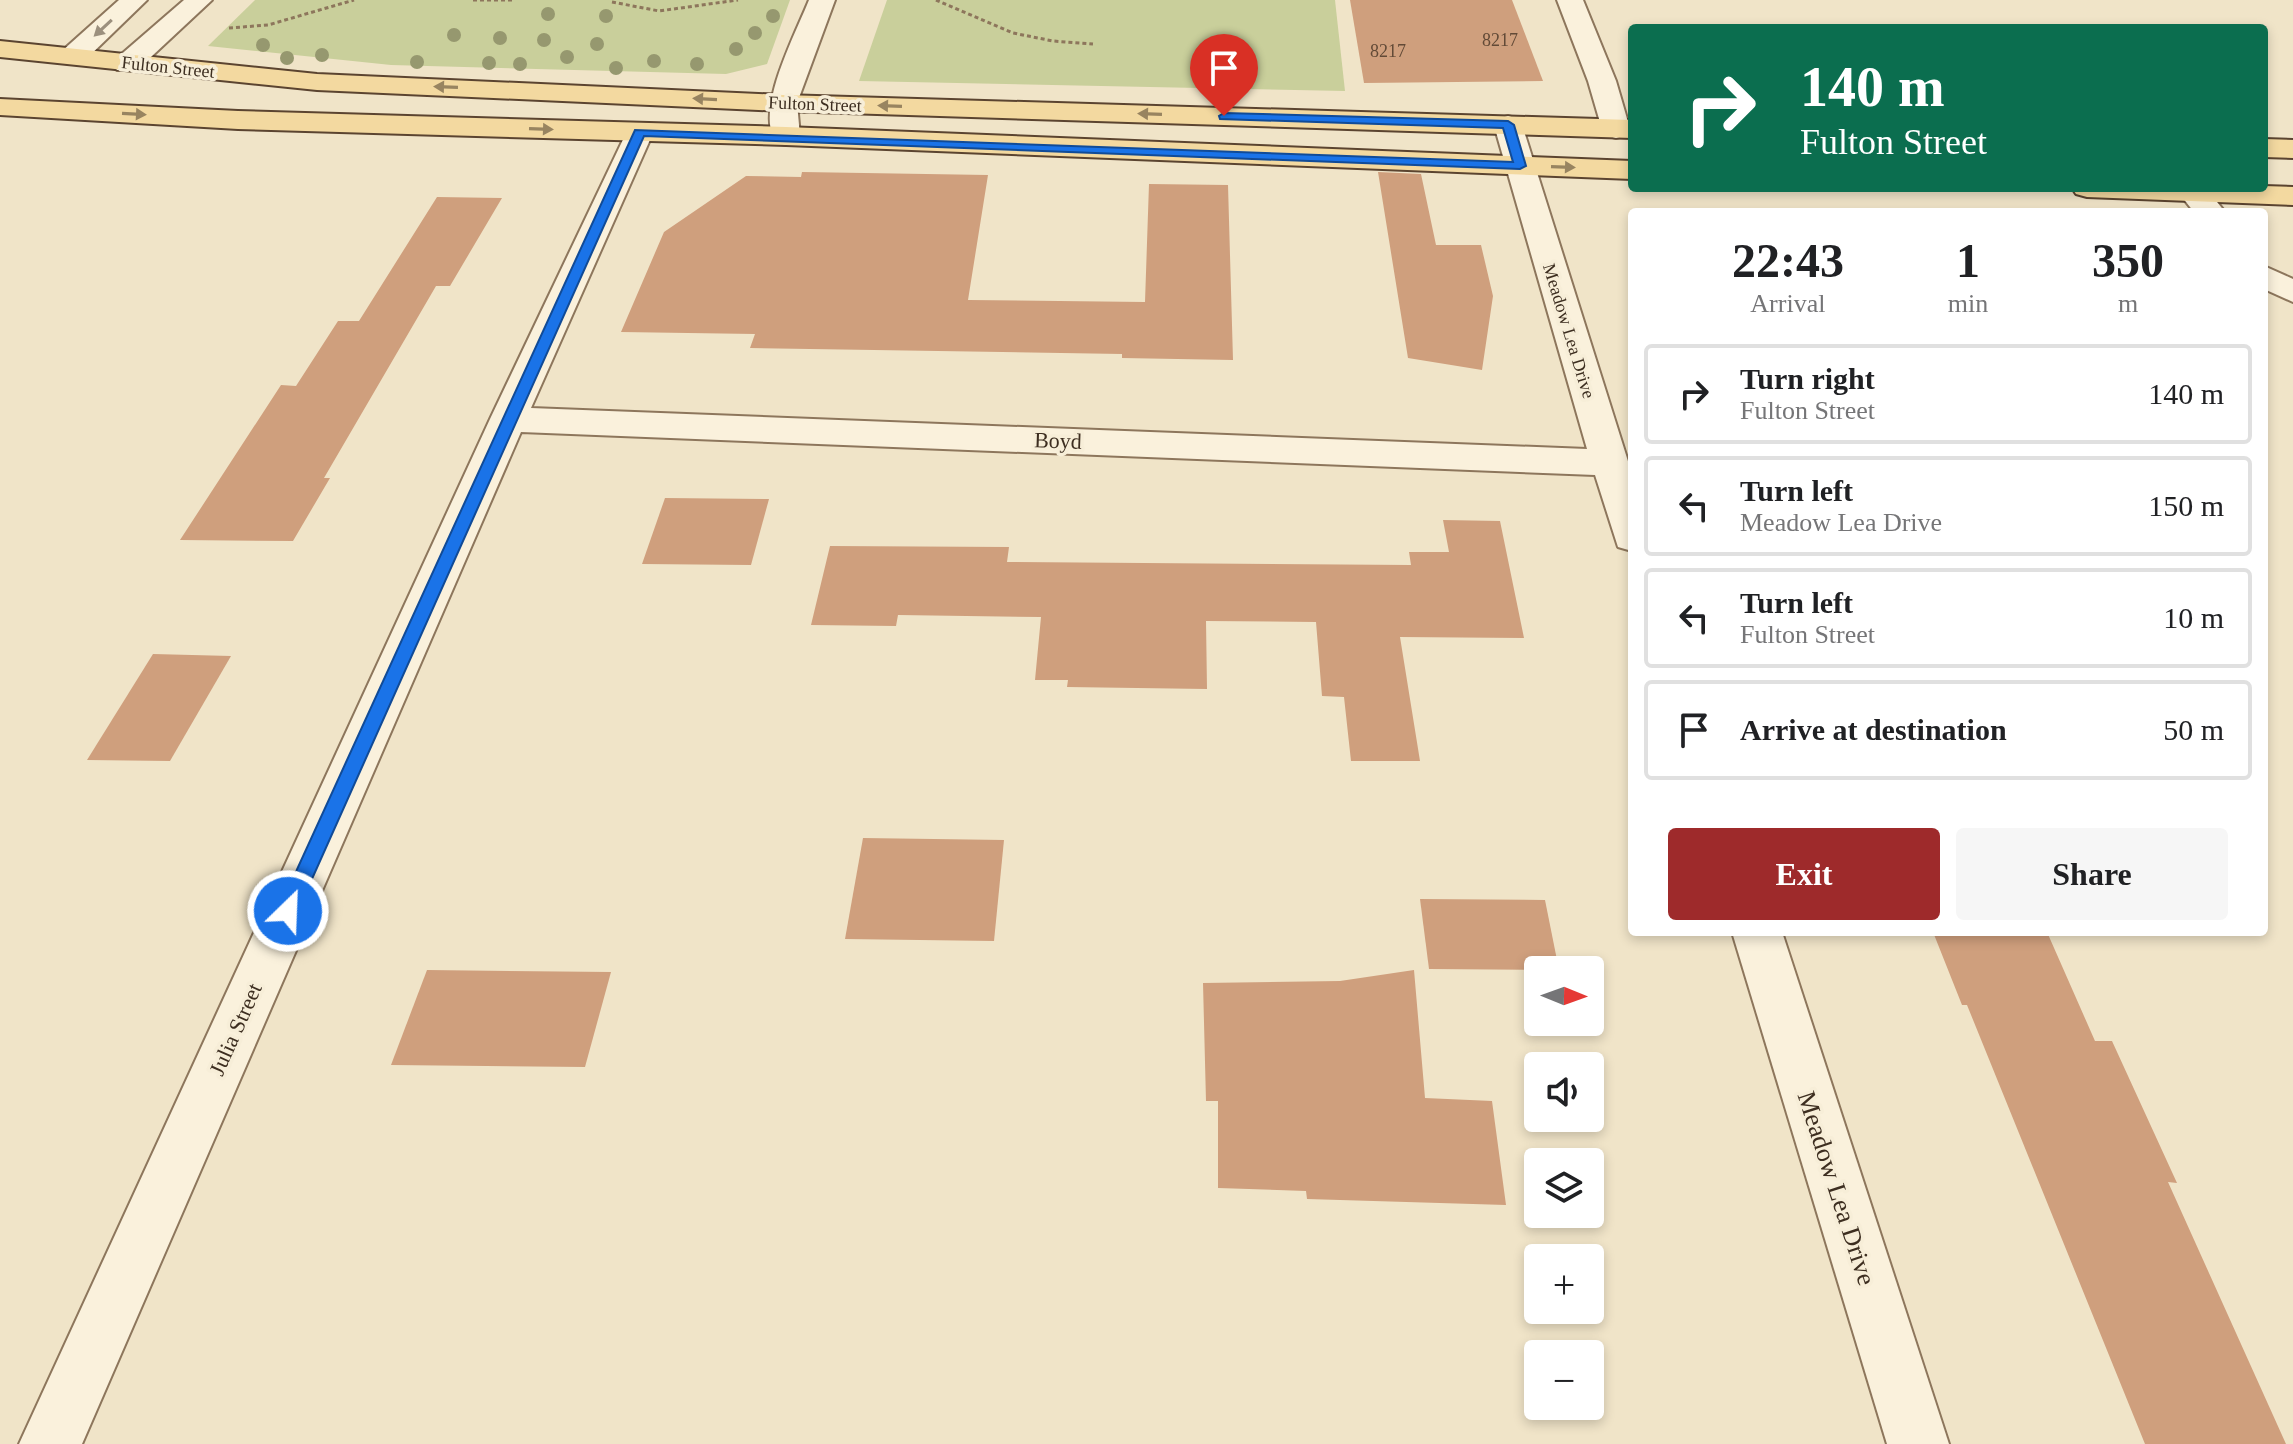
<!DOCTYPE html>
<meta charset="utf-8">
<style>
:root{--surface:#fff;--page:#f6f6f6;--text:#202124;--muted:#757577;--line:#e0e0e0;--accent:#9e2a2b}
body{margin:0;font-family:"Times New Roman",serif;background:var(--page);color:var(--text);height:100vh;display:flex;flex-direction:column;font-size:30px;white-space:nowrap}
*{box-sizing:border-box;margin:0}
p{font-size:26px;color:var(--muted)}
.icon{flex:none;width:44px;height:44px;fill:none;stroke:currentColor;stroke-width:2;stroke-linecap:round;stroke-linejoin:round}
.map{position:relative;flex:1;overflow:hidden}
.details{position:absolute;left:1628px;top:208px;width:640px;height:728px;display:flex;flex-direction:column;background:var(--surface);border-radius:8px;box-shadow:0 4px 12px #0003}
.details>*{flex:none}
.banner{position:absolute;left:1628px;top:24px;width:640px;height:168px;border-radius:8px;box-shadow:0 4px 12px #0003;background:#0b6e4f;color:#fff;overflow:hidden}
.needle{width:52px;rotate:91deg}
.buttons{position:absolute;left:1524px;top:956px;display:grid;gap:16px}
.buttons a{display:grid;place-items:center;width:80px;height:80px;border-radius:8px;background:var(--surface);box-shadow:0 4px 12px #0003;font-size:40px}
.pin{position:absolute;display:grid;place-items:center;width:68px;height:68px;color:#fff;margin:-82px -34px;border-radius:50% 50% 50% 0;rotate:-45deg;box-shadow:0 0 8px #0007}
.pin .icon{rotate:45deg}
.me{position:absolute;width:88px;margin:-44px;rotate:24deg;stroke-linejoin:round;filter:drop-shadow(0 0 6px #0008)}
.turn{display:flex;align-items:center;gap:28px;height:168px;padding:0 40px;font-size:36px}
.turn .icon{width:104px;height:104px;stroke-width:2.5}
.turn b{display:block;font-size:56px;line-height:68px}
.eta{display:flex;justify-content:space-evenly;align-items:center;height:136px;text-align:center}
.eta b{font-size:48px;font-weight:700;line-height:56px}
.primary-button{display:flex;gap:16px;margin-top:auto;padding:16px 40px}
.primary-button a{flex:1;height:92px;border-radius:8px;background:var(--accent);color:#fff;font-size:32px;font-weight:700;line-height:92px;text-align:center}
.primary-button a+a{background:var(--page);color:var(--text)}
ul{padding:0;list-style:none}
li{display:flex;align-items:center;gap:24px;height:100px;margin:0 16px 12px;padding:0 24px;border:4px solid var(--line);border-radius:8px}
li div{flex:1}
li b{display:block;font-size:30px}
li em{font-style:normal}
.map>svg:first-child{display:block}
.green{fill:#c9cf9b}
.building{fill:#cf9f7d}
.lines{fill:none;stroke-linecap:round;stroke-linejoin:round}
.minor-casing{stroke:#8d765c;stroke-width:4}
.major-casing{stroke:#5b4430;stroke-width:4}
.path{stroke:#8d765c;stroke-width:3;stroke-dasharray:4 3;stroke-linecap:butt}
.minor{fill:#faf1dc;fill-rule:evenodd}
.major{fill:#f3d9a0;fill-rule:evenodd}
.tree{fill:#96986f}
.oneway{fill:#9c907e}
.oneway2{fill:#988460}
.route{fill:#1a73e8;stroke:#114b97;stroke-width:2}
.labels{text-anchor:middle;stroke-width:7;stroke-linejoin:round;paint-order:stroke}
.number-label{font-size:18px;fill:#624a37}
.far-street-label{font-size:18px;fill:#3d2e20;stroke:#f7eed8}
.street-label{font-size:22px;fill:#3d2e20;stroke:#f7eed8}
.near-street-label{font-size:26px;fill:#3d2e20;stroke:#f7eed8}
</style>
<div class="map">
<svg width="2293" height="1444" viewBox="0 0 2293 1444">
<rect width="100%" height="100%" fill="#f0e4c8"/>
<!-- green -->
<g class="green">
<polygon points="255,0 790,0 767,64 726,74 391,65 208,46"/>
<polygon points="887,0 1335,0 1345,91 859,81"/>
</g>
<!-- building -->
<g class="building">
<polygon points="1350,0 1512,0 1543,81 1364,83"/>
<polygon points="802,172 988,175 968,300 1145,302 1149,184 1228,185 1233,360 1122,358 1122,354 750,348 755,334 621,332 664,232 746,176 801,177"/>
<polygon points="1378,172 1421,174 1436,245 1481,245 1493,296 1482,370 1408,358"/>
<polygon points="437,197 502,198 450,286 436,286 324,478 330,478 293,541 180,540 281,385 296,386 338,321 359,321"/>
<polygon points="665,498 769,499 751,565 642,564"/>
<polygon points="1443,520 1500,521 1524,638 1400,637 1420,761 1351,761 1344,697 1322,696 1316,622 1206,621 1207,689 1067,687 1068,680 1035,680 1041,617 898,615 896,626 811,625 830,546 1009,547 1007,562 1411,565 1409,552 1449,552"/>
<polygon points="153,654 231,656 170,761 87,760"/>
<polygon points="863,838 1004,840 994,941 845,939"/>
<polygon points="1420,899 1545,900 1559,970 1429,969"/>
<polygon points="1933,932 2047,932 2095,1041 2112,1041 2177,1183 2168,1182 2286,1444 2145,1444 1967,1005 1962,1005"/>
<polygon points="427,970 611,972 585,1067 391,1065"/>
<polygon points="1414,970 1425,1098 1492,1101 1506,1205 1307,1199 1306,1191 1218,1188 1218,1101 1206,1101 1203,983 1340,981"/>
</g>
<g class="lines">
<defs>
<g id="minor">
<polygon points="119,0 147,0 82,63 62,63 59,57 62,51"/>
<polygon points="184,0 212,0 137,70 117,70 113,64 117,58"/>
<path d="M809 0H835L797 103 800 136 796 142 786 145 776 142C754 111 796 33 809 0Z"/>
<polygon points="1557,0 1583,0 1616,81 1630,129 1626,135 1616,138 1606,135 1602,129 1588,81"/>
<polygon points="1508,116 1518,119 1522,125 1632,474 1632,551 1618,547 1595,475 521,432 82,1444 19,1444 490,419 629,127 639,124 649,127 653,133 531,408 1587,449 1494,125 1498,119"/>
<polygon points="2181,188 2206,188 2225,212 2194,212 2178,192"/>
<polygon points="2264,266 2293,279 2293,302 2264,289"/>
<polygon points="1732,932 1782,932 1949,1444 1887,1444"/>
</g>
<g id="major">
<polygon points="0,41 317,74 783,95 1632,120 1632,138 783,111 317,90 0,57"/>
<polygon points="0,99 238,111 786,127 1632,161 1632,179 786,145 238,129 0,115"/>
<polygon points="2264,139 2293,140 2293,158 2264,157"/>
<polygon points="2264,186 2293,187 2293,205 2087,197 2076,194 2072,188"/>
</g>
</defs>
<!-- minor casing -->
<use href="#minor" class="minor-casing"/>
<!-- major casing -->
<use href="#major" class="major-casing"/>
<!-- path -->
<g class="path">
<polyline points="473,0 513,0"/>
<polyline points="936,0 1013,33 1053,41 1093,44"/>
<polyline points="612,2 659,11 738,0"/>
<polyline points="229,28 268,25 354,0"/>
</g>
<!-- minor -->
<use href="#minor" class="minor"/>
<!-- major -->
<use href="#major" class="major"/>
</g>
<!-- trees -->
<g class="tree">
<circle cx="548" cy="14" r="7"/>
<circle cx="606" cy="16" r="7"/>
<circle cx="773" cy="16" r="7"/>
<circle cx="755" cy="33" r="7"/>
<circle cx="454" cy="35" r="7"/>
<circle cx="500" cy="38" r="7"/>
<circle cx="544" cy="40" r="7"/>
<circle cx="597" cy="44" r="7"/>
<circle cx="263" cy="45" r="7"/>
<circle cx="736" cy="49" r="7"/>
<circle cx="322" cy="55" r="7"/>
<circle cx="567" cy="57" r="7"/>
<circle cx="287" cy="58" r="7"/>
<circle cx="654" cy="61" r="7"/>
<circle cx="417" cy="62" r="7"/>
<circle cx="489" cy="63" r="7"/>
<circle cx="520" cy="64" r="7"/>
<circle cx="697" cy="64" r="7"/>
<circle cx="616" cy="68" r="7"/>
</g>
<!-- one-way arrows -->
<defs><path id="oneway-solid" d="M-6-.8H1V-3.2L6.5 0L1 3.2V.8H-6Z" transform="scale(2)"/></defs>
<use class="oneway" href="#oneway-solid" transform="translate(103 28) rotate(137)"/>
<g class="oneway2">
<use href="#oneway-solid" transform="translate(446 87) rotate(-178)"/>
<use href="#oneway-solid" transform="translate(705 99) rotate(-177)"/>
<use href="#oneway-solid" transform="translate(890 106) rotate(-178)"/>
<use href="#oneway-solid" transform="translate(134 114) rotate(3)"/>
<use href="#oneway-solid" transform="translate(1150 114) rotate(-178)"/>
<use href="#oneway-solid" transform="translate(541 129) rotate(2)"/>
<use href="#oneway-solid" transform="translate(1563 167) rotate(2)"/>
</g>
<!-- route -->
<polygon class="route" points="1224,113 1508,121 1514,125 1526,166 1520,169 644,136 295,917 288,920 281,917 278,911 635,130 1513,162 1503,128 1220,119 1219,116"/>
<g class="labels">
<!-- number labels -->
<g class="number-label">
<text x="1500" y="46">8217</text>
<text x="1388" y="57">8217</text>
</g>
<!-- far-street labels -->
<g class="far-street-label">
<text transform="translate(168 67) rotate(6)" y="6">Fulton Street</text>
<text transform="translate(815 104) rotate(2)" y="6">Fulton Street</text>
<text transform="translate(1569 331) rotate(73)" y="6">Meadow Lea Drive</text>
</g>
<!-- street labels -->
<g class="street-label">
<text transform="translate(1058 440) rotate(2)" y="8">Boyd</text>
<text transform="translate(235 1029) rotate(-66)" y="8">Julia Street</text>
</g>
<!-- near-street labels -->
<g class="near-street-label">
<text transform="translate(1837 1188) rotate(72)" y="9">Meadow Lea Drive</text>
</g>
</g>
</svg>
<div class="buttons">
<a><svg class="needle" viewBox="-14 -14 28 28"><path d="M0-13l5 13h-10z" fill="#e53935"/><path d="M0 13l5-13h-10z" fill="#757577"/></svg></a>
<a><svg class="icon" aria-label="sound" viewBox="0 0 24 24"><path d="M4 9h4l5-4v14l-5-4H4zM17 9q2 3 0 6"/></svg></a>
<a><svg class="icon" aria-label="layers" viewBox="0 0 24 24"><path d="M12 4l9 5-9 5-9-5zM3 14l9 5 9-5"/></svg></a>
<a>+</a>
<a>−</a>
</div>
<div class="pin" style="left:1224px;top:116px;background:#d93025"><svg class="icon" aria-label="arrive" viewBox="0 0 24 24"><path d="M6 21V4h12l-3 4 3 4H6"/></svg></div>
<svg class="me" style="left:288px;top:911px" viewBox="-20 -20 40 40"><circle r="17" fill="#1a73e8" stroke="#fff" stroke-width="3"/><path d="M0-11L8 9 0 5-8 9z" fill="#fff"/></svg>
<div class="banner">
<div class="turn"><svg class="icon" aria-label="right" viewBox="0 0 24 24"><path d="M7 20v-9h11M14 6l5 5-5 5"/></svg><div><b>140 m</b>Fulton Street</div></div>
</div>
<section class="details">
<div class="eta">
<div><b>22:43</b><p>Arrival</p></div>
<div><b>1</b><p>min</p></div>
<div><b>350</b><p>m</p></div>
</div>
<ul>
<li><svg class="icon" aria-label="right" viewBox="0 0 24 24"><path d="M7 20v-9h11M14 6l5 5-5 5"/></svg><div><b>Turn right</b><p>Fulton Street</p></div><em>140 m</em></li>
<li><svg class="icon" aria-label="left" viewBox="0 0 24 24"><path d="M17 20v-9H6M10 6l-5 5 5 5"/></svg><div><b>Turn left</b><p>Meadow Lea Drive</p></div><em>150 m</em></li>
<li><svg class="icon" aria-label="left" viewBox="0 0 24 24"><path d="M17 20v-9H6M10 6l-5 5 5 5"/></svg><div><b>Turn left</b><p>Fulton Street</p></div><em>10 m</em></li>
<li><svg class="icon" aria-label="arrive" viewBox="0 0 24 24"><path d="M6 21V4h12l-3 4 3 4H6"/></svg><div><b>Arrive at destination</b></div><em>50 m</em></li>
</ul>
<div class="primary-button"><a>Exit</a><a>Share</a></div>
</section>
</div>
